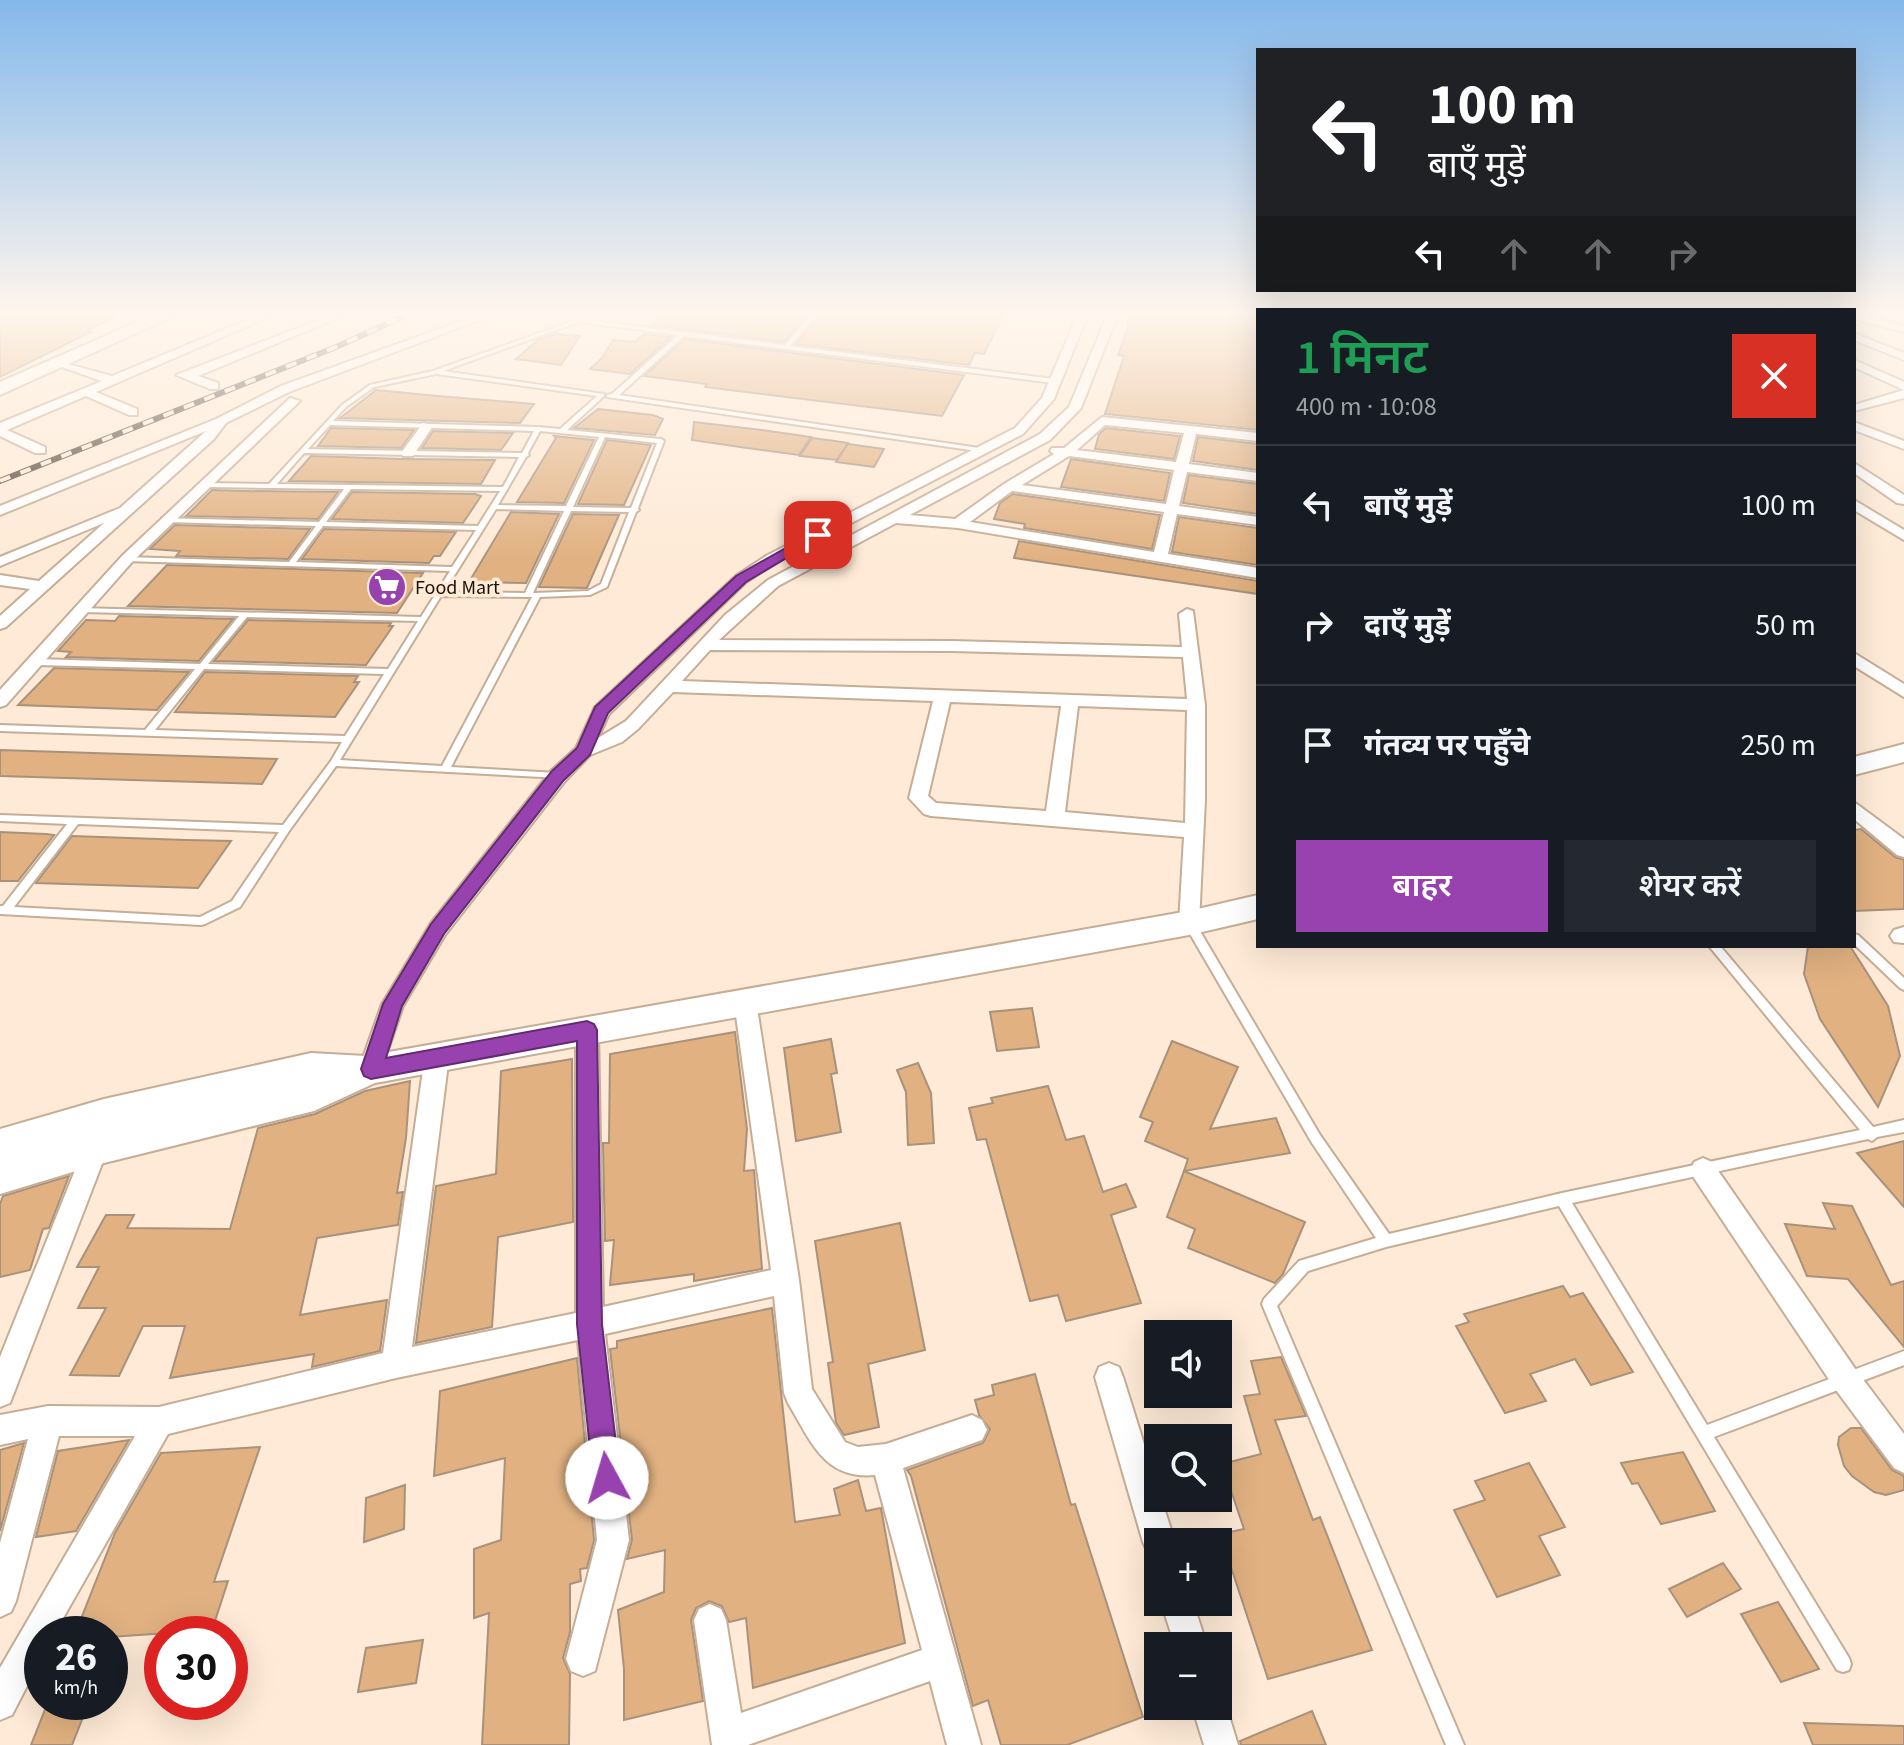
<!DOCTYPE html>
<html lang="hi">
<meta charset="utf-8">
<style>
:root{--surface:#171b24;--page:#242831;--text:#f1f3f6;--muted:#9ea1a6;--line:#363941;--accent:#9842b0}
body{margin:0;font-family:"Source Sans 3","Noto Sans Devanagari",sans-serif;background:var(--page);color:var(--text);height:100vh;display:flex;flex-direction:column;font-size:30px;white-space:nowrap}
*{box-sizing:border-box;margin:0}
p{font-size:26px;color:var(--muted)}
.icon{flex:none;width:44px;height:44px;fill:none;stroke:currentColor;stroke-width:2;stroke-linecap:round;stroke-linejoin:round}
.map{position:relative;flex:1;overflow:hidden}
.side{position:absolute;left:1256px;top:308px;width:600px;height:640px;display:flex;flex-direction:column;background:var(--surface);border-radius:0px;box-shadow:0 8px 32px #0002}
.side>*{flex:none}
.top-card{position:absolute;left:1256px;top:48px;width:600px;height:244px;border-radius:0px;box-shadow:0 8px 32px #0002;background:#202124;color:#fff;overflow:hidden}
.controls{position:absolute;left:1144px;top:1320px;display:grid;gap:16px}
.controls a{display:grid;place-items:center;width:88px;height:88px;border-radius:0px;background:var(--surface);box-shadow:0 8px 32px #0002;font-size:40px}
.speed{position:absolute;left:24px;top:1616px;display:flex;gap:16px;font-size:40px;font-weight:700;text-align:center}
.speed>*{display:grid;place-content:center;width:104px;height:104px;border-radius:50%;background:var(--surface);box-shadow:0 8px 32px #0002;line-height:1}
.speed small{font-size:20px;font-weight:400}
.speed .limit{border:12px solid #d22;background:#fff;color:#111}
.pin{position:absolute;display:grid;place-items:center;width:68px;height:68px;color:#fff;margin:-34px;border-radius:16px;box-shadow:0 4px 12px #0006}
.me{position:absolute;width:88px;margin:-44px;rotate:354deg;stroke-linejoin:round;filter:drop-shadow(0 0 6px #0008)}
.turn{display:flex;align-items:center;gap:28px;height:168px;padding:0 40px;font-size:36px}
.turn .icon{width:104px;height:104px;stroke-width:2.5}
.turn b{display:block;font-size:56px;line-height:68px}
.lanes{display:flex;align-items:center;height:76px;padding:0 40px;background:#0003;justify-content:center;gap:40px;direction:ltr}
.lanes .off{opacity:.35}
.round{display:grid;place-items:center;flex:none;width:84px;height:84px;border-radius:0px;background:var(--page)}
.headline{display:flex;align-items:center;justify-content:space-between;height:136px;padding:0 40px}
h1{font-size:48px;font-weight:600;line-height:60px;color:#1e9e55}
.cta{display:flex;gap:16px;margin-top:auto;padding:16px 40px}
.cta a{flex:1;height:92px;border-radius:0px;background:var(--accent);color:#fff;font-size:32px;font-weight:600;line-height:92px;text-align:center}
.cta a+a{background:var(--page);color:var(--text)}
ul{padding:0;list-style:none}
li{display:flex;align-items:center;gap:24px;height:120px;padding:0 40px;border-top:2px solid var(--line)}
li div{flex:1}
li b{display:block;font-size:30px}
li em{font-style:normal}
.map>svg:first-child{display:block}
.building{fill:#e1b181;stroke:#a9927c;stroke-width:2}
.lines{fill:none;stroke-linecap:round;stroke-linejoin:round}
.service-casing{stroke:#c5ad96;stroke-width:4}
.minor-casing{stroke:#c5ad96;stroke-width:4}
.primary-casing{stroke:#c5ad96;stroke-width:4}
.trunk-casing{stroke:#c5ad96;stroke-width:4}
.service{fill:#fff;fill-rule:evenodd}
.minor{fill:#fff;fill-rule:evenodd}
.primary{fill:#fff;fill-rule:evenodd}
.trunk{fill:#fff;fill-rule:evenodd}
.rail-casing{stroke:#50453a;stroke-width:6}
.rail{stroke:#feead6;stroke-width:4;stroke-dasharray:11;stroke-linecap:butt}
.route{fill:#9842b0;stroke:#632b72;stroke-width:2}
.labels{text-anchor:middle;stroke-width:7;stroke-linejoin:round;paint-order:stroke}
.far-poi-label{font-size:20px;fill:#1b130a;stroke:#feead6;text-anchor:start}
</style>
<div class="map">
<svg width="1904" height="1745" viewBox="0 0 1904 1745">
<rect width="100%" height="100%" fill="#feead6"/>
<!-- building -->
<g class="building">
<polygon points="0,316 116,316 86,331 91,332 0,377"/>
<polygon points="662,316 806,316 784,342 652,325"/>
<polygon points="819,316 1003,316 984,354 975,353 969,365 796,344"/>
<polygon points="1128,316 1258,316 1258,430 1105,414 1124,356 1118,355 1128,328"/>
<polygon points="556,334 580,336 561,365 516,359 539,339"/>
<polygon points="644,334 671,337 630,374 590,369 602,358 613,340 635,342"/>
<polygon points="685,339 964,375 942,416 705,387 707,384 644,376"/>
<polygon points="376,390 438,396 534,404 520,423 340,418"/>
<polygon points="598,409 653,415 663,419 655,435 574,428"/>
<polygon points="694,422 762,430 811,437 799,455 740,447 692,440"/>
<polygon points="331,428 414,430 401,448 318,446"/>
<polygon points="1106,428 1180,436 1174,459 1095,449 1099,434"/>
<polygon points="433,431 513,433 501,450 422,448"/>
<polygon points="554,436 594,440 564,503 517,502 556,438"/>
<polygon points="1198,437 1258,444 1258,470 1193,461"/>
<polygon points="812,438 835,441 848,443 837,460 800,456"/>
<polygon points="607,440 651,445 624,505 578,504"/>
<polygon points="848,444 884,449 874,467 836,462"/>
<polygon points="311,456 403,459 495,460 481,484 289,481"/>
<polygon points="1071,459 1170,473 1164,501 1061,487"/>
<polygon points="1189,475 1258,484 1258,514 1183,503"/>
<polygon points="212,490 243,491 338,492 318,519 186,516"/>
<polygon points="352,492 475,494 481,496 463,523 332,519"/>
<polygon points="1013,494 1160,515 1152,549 1024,528 1025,524 994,519 1000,503"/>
<polygon points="511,512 559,514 526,583 469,582"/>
<polygon points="573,514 619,515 587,588 539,587"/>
<polygon points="1179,517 1258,528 1258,565 1172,552"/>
<polygon points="175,525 310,529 288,559 176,556 180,551 150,549"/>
<polygon points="324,529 456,532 440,556 434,556 429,563 302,559"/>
<polygon points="1019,541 1258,581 1258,594 1014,558"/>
<polygon points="167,565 423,573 397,613 128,606"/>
<polygon points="119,616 233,619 199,661 66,657 71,652 58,651 86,620 115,621"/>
<polygon points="248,620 391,623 389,626 393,626 366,665 214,661"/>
<polygon points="54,668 189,672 157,710 18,705"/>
<polygon points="205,672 358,676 354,682 359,682 335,717 175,712"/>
<polygon points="0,750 277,759 262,784 0,776"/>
<polygon points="1861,829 1895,857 1904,860 1904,909 1854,911 1854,830"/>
<polygon points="0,832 46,834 54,835 18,881 0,881"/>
<polygon points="72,836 186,840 231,841 198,888 36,883"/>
<polygon points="1808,946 1850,946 1888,1006 1900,1056 1878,1107 1820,1019 1804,974"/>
<polygon points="1032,1008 1039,1047 997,1051 990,1012"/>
<polygon points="735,1032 747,1129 744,1171 754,1170 762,1269 694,1281 694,1274 610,1285 614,1240 605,1241 603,1143 609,1143 610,1054"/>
<polygon points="831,1039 837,1073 831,1074 841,1132 796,1141 784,1048"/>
<polygon points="1172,1041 1238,1067 1210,1129 1276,1118 1290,1153 1184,1171 1188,1159 1145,1141 1153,1122 1140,1117"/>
<polygon points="572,1059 573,1222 498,1237 492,1327 416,1343 436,1186 496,1174 501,1071"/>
<polygon points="918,1063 931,1093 934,1143 908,1145 906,1092 897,1070"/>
<polygon points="410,1081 406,1138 397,1193 403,1192 398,1225 317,1238 300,1315 387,1300 380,1351 312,1367 314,1354 170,1378 185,1326 143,1326 119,1376 70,1375 106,1308 78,1308 99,1267 77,1267 106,1215 134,1215 127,1228 230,1229 258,1128 315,1114 365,1091"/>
<polygon points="1048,1086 1066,1140 1084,1136 1103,1192 1126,1184 1136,1207 1111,1215 1141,1303 1066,1321 1058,1295 1030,1301 986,1139 977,1140 969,1108 993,1103 991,1098"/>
<polygon points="1904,1141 1904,1207 1857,1153"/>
<polygon points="1184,1171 1305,1222 1283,1274 1275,1283 1188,1248 1195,1229 1167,1217"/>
<polygon points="69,1176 49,1228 43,1229 30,1270 0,1277 0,1204 3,1196"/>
<polygon points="1823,1203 1852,1206 1891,1285 1904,1281 1904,1347 1848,1279 1807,1276 1785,1224 1835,1229"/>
<polygon points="900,1223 925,1350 868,1364 879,1427 844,1435 836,1423 828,1363 833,1362 815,1241"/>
<polygon points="1563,1286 1570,1297 1583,1293 1633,1372 1591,1385 1575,1359 1530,1374 1546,1401 1505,1413 1456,1326 1469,1322 1464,1314"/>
<polygon points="772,1308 795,1522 840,1515 834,1489 858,1480 866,1511 881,1508 905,1643 753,1688 746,1618 729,1622 722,1606 709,1601 696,1608 691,1620 703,1701 624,1720 624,1669 618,1610 664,1592 665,1550 627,1559 632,1540 610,1349 617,1348 617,1341"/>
<polygon points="1281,1357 1306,1416 1275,1420 1313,1520 1320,1517 1372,1650 1268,1679 1220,1534 1244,1529 1222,1464 1261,1454 1244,1396 1260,1394 1251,1361"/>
<polygon points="577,1358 594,1540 587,1568 580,1569 581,1581 570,1584 570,1632 563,1658 570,1674 569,1745 482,1745 489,1613 474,1618 474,1549 501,1540 505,1458 434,1476 440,1391"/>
<polygon points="1035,1374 1071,1505 1075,1504 1143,1717 1067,1745 1001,1745 988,1700 973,1706 911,1476 907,1470 983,1443 990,1429 979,1415 975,1400 994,1395 992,1385"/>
<polygon points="1851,1428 1861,1428 1892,1470 1904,1476 1904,1490 1886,1495 1874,1492 1852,1476 1844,1466 1838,1445 1839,1437"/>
<polygon points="129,1440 76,1531 36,1537 58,1451"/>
<polygon points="24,1443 0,1531 0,1450"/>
<polygon points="260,1447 214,1582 228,1581 212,1630 110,1637 110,1634 75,1634 115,1533 161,1453"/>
<polygon points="1683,1452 1715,1511 1661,1524 1638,1483 1632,1484 1621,1463"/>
<polygon points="1529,1463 1565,1527 1539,1536 1560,1575 1497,1597 1454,1510 1485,1500 1475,1481"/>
<polygon points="405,1485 404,1529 364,1542 366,1498"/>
<polygon points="1723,1563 1741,1589 1687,1617 1669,1589"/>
<polygon points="1778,1602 1819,1669 1781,1682 1741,1614"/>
<polygon points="423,1640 416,1683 358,1692 366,1648"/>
<polygon points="48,1702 89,1702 72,1745 31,1745"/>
<polygon points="1312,1711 1326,1745 1241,1745 1240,1741"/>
<polygon points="1804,1723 1904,1726 1904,1745 1813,1745"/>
</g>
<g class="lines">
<defs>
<g id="service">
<path d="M587 316H595L586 320 785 345 810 316H816L790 346 1054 379 1057 381 1054 383 684 336 619 395 986 449V451L984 452 607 397V395L612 394 678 335 579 322 443 371 604 394V396L567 430 661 439 664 441 638 508 639 510 636 512 607 587 590 595 540 597 451 767 558 773 561 774 563 776 561 778 336 766 289 831 240 907 205 924 201 925 0 914V906H3L67 824 0 821V815L283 825 331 761 342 742 0 731V725L145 730 195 669 37 665 33 662 37 659 200 664 239 616 83 612 79 610 80 608 421 617 450 571 124 561V557H127L289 562 316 526 165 522H162V518L319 522 344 489 207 487 204 485 207 483 269 484 342 405 370 385 433 371ZM436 374H437L597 396 560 429 538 427 333 421 346 407 374 387ZM330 425 534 431 522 453 308 449ZM540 431 599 437 566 506 498 505 526 457 529 455 528 453ZM605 437 657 443 631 508 573 507ZM304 453 519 457 503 487 277 484ZM351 489 500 491 478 526 326 522ZM496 509 564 511 525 593 444 592ZM571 511 629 512 601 584 588 591 533 593ZM323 526 476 530 452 567 296 562ZM441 596 532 597 442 766 340 760ZM247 617 418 621 388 669 208 664ZM204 669 384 674 345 736 155 730ZM78 824 279 832 232 901 200 917 14 907Z"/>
<polygon points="1190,920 1194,921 1320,1135 1389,1234 1562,1193 1860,1130 1709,946 1720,946 1873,1127 1904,1120 1904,1132 1877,1137 1872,1141 1868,1139 1572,1203 1707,1425 1904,1351 1904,1365 1714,1437 1849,1658 1851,1664 1849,1670 1843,1672 1837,1670 1559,1206 1386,1247 1308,1271 1277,1306 1464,1745 1446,1745 1262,1304 1264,1299 1299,1261 1376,1238 1312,1143 1186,927 1185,924 1186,921"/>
<polygon points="1854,934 1858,935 1904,978 1904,990 1900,988 1854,944"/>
</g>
<g id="minor">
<polygon points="257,316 271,316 96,392 137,409 137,415 129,415 86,396 7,430 45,447 45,453 35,453 0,436 0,423 102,381 56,365 56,361 112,376"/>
<polygon points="329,316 343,316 198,376 218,383 218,389 210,389 176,375"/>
<polygon points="475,316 490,316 289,392 226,423 214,439 6,627 0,629 0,616 30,589 0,585 0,575 39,581 104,523 0,566 0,557 120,508 206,431 0,515 0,506 216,419 281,386"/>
<path d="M1077 316H1087L1054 399 1023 434 776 562 746 582 609 714 598 738 626 721 725 615 768 580 1040 434 1069 407 1107 316H1117L1081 408 1050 440 910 515 955 519 1004 484 1054 454 1050 451 1052 448H1064L1102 417 1258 433V441L1196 434 1189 464 1258 473V481L1187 472 1179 506 1258 517V525L1177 514 1168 554 1258 568V578L958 528 896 523 778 586 719 640 952 641 1182 647 1179 614 1187 609 1193 611 1205 705V800L1199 923 1196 929H1182L1179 923 1184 837 931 816 924 814 909 798 933 701 673 692 638 729 622 742 590 755 565 781 445 935 403 1006 379 1076 371 1079 363 1076 359 1069 382 1004 431 923 551 771 576 748 595 707 736 576 766 556 1015 428 1042 398ZM1105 425 1184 433 1176 462 1077 450ZM1069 456 1174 470 1166 504 1022 485ZM1012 491 1164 512 1154 552 970 522ZM710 650 952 651 1183 657 1187 699 682 681ZM950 702 1061 706 1046 811 936 803 928 796ZM1078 706 1187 710 1185 823 1065 812Z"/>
<polygon points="1854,316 1869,316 1904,326 1904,332 1854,319"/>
<polygon points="1854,333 1904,353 1904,360 1854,340"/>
<polygon points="1854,360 1904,382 1904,390 1854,367"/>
<polygon points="1904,390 1904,398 1854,411 1854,405"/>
<polygon points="290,398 300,401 132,562 6,705 0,707 0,690 122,556"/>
<polygon points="1854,422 1904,441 1904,449 1854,430"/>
<polygon points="423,423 433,426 413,456 403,456 401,453"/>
<polygon points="1854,463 1904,495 1904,504 1897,503 1854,473"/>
<polygon points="1854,500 1904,530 1904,540 1854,510"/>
<polygon points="1854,653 1904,684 1904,697 1854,666"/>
<polygon points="1854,802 1904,839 1904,857 1897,855 1854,819"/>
<polygon points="1904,927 1904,943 1894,942 1890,936 1894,930"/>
<path d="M745 992 753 994 756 1001 799 1280 812 1389 845 1442 858 1447 886 1444 972 1415 982 1420 987 1430 982 1440 903 1468 981 1745H947L930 1681 748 1745H712L694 1620 699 1609 710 1604 721 1609 726 1620 741 1713 922 1650 875 1475C824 1480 811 1441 788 1403L784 1393 774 1296 605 1334 629 1540 595 1671 583 1676 571 1671 566 1659 597 1540 578 1340 396 1378 168 1434 54 1634H42V1657L12 1715 0 1720V1668L135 1436H59L16 1601 11 1612 0 1617V1543L28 1439 0 1445V1415L48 1406 159 1407 383 1353 425 1056 429 1049 437 1046 445 1049 449 1056 412 1347 576 1313V1030L579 1023 587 1020 595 1023 598 1030 603 1307 771 1270 734 1001 737 994Z"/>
<polygon points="96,1137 105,1140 108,1148 10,1403 0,1407 0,1357 84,1148 87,1140"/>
<polygon points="1703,1158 1712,1162 1856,1370 1904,1434 1904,1473 1894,1468 1836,1390 1694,1178 1691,1170 1694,1162"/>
<polygon points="1109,1363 1119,1367 1123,1377 1158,1489 1158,1498 1161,1498 1175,1542 1158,1542 1158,1557 1148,1553 1143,1542 1095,1377 1099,1367"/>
<polygon points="1161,1602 1193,1602 1207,1646 1175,1646"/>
<polygon points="1218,1693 1226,1706 1238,1745 1204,1745 1192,1706 1218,1706"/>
</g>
<g id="primary">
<polygon points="1904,744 1904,762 1854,775 1854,757"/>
<polygon points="1258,895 1258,919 1189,935 375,1083 314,1111 96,1165 0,1194 0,1129 104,1099 311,1053 366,1056 1189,911"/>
</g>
<polygon id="trunk" points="151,316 174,316 0,395 0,382"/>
</defs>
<!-- service casing -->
<use href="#service" class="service-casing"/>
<!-- minor casing -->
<use href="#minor" class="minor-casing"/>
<!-- primary casing -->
<use href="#primary" class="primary-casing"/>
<!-- trunk casing -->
<use href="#trunk" class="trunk-casing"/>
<!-- service -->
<use href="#service" class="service"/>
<!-- minor -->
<use href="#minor" class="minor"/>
<!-- primary -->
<use href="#primary" class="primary"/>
<!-- trunk -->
<use href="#trunk" class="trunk"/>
<defs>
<polyline id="rail" points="0,481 336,347 404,316"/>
</defs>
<!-- rail casing -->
<use href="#rail" class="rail-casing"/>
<!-- rail -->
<use href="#rail" class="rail"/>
</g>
<!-- sky -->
<linearGradient id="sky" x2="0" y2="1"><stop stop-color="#85b8eb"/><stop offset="0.56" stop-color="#fff6ed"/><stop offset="1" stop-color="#fff6ed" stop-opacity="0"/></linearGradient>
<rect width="1904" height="560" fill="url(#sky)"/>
<!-- route -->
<polygon class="route" points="814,532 825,535 746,582 608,713 590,755 564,780 444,934 402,1006 386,1058 587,1021 594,1024 597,1030 602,1324 620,1478 616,1488 607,1492 597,1488 593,1478 577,1324 577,1041 371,1079 364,1076 361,1069 383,1004 431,924 552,771 577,748 595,707 736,576"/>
<!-- icons -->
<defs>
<symbol id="supermarket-disc" viewBox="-11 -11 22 22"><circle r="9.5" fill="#9842b0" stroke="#feead6"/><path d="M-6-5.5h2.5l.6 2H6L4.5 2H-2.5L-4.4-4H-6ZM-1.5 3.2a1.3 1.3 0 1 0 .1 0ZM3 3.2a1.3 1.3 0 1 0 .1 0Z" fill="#fff"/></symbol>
</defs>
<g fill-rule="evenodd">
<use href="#supermarket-disc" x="365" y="565" width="44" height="44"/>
</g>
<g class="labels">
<!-- far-poi labels -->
<g class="far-poi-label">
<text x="415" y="594">Food Mart</text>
</g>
</g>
</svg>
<div class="controls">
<a><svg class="icon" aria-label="sound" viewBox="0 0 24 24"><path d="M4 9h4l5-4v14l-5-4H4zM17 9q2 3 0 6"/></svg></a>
<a><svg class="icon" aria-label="search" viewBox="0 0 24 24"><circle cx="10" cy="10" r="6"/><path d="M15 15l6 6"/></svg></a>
<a>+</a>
<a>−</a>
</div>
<div class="speed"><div>26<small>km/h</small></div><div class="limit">30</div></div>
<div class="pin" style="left:818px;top:535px;background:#d93025"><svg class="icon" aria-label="arrive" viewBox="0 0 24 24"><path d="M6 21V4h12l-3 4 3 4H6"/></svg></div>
<svg class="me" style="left:607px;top:1478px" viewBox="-20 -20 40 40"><circle r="19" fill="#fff"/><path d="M0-13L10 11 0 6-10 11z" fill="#9842b0"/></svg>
<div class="top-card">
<div class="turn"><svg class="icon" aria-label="left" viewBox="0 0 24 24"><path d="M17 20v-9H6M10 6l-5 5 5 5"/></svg><div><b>100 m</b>बाएँ मुड़ें</div></div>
<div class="lanes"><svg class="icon" aria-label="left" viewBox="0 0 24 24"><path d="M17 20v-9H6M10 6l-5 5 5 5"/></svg><svg class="icon off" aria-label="ahead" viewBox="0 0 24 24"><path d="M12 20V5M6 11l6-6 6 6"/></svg><svg class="icon off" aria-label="ahead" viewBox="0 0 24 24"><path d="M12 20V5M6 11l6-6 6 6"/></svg><svg class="icon off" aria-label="right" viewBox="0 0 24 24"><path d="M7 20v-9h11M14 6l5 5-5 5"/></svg></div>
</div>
<section class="side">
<div class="headline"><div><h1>1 मिनट</h1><p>400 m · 10:08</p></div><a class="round" style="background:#d93025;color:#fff"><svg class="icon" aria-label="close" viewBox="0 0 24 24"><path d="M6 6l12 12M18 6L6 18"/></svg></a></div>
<ul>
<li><svg class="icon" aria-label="left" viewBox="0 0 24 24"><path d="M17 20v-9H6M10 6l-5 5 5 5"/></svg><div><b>बाएँ मुड़ें</b></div><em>100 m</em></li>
<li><svg class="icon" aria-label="right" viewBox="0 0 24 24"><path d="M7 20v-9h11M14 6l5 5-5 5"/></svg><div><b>दाएँ मुड़ें</b></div><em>50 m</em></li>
<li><svg class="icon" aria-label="arrive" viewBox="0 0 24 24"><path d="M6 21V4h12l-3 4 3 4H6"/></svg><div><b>गंतव्य पर पहुँचे</b></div><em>250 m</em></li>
</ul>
<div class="cta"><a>बाहर</a><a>शेयर करें</a></div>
</section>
</div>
